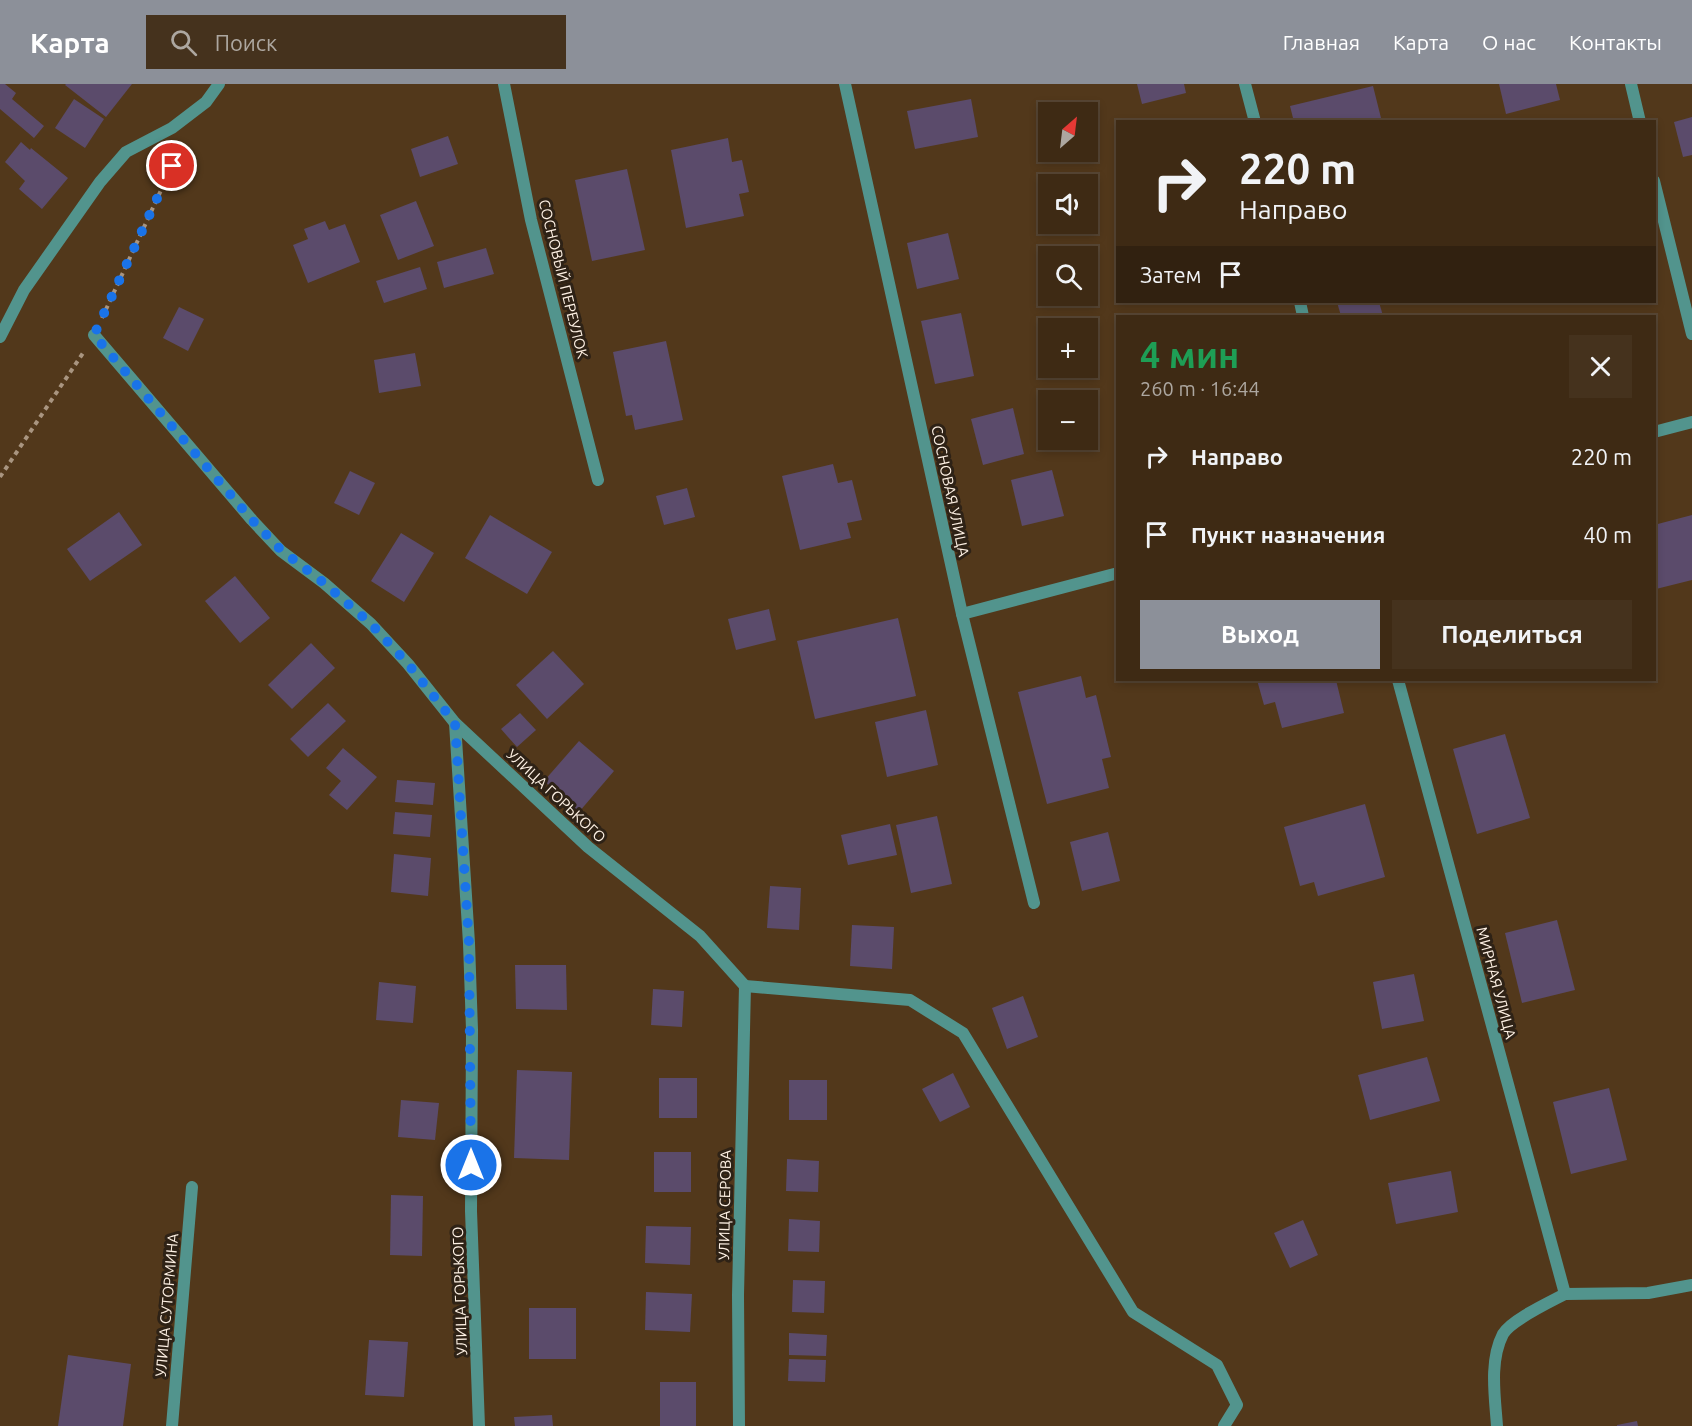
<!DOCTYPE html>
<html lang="ru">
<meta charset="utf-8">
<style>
:root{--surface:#3e2a14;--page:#45321d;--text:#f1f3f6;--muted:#ada7a0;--line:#574634;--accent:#8c9099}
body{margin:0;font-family:Ubuntu,sans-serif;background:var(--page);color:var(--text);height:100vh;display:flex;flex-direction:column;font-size:22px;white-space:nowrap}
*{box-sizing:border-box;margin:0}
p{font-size:20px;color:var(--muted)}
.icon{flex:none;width:33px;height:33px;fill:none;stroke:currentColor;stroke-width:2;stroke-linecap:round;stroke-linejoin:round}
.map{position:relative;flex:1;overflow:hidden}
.sheet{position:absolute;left:1116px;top:231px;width:540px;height:366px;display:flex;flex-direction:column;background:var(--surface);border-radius:0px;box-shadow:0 3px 9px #0003,0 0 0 2px var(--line)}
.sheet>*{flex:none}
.guide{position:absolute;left:1116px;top:36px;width:540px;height:183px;border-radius:0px;box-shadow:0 3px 9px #0003,0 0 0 2px var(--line);background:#3e2a14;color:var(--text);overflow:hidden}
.needle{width:39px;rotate:28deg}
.buttons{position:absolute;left:1038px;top:18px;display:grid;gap:12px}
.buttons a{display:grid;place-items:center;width:60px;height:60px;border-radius:0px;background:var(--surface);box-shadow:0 3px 9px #0003,0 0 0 2px var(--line);font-size:30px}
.pin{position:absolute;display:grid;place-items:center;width:51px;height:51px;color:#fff;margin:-26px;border:3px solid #fff;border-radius:50%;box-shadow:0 2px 6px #0007}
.me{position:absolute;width:66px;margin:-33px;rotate:0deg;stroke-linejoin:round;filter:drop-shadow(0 0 4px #0008)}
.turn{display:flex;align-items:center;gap:21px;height:126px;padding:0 24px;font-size:27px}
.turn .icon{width:78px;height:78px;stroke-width:2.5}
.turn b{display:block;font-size:42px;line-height:51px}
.then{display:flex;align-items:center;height:57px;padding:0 24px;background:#0003;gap:12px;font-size:22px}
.round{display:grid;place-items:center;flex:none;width:63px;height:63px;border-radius:0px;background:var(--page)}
.overview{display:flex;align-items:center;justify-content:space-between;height:102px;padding:0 24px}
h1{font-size:36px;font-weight:600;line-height:45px;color:#1e9e55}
.button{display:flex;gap:12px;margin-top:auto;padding:12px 24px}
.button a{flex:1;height:69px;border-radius:0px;background:var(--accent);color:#fff;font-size:24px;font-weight:600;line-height:69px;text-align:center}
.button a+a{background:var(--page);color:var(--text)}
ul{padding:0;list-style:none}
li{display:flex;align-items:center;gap:18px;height:78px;padding:0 24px}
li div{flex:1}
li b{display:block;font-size:22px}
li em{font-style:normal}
header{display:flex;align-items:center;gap:36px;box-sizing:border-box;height:84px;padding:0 30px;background:var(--accent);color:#fff}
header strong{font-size:28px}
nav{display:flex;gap:33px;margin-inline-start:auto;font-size:21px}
.search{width:420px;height:54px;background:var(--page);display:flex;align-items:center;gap:15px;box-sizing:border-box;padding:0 21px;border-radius:0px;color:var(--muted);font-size:22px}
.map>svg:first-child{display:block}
.building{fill:#5b4b6b}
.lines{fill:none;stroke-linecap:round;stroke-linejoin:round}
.path{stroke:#a99580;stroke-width:4;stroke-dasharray:4.5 4.5;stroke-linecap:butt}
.lane{stroke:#52948d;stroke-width:12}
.street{stroke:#52948d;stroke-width:12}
.route{stroke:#1a73e8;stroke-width:10;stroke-dasharray:0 18}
.labels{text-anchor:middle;stroke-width:6;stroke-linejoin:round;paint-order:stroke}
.street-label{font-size:15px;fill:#fef1e4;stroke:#2e2216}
</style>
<header>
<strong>Карта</strong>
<div class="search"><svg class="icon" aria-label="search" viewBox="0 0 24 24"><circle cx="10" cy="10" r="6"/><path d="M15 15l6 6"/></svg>Поиск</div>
<nav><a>Главная</a><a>Карта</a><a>О нас</a><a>Контакты</a></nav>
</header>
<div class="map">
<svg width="1692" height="1342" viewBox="0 0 1692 1342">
<rect width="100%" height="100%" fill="#52381b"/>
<!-- building -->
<g class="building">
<polygon points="0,0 5,0 16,9 12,15 44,42 34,54 0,25"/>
<polygon points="66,0 132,0 106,33 65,1"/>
<polygon points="1137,0 1184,0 1186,9 1142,20"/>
<polygon points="1499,0 1556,0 1560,16 1506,30"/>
<polygon points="1373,2 1382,38 1294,38 1290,22"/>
<polygon points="74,15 104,35 85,64 55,44"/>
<polygon points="971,15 978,53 915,65 907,27"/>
<polygon points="1692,33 1692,71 1683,73 1674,38"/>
<polygon points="448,52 458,80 420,93 411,65"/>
<polygon points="728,54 732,78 742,76 749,108 739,110 744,132 686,144 671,66"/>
<polygon points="21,58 30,66 31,64 68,94 42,125 19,105 25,97 5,78"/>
<polygon points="627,85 645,166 592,177 575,96"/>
<polygon points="416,117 434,162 398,176 380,131"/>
<polygon points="325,137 329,146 345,140 360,178 308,199 293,161 308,155 304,145"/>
<polygon points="948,149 959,195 917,205 907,159"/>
<polygon points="486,164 494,190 444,204 437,178"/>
<polygon points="420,183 427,205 384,219 376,197"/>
<polygon points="1337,218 1379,218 1383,232 1341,232"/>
<polygon points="179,223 204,235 188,267 163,254"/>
<polygon points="961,229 974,292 935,300 921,237"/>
<polygon points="666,257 683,336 635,346 632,331 626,332 613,268"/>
<polygon points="415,269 421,302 379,309 374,276"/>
<polygon points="1013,324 1024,370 983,381 971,335"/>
<polygon points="833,380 838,399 852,396 862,436 847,439 851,454 800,466 782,392"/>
<polygon points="1052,386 1064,432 1022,442 1011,396"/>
<polygon points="350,387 375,399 359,431 334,419"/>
<polygon points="687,404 695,433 664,441 656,412"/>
<polygon points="119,428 142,461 90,497 67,465"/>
<polygon points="490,431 552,468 527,510 465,474"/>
<polygon points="1692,431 1692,496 1656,505 1654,441"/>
<polygon points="401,449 434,469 404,518 371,497"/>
<polygon points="235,492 270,534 240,559 205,517"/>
<polygon points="769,525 776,556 736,566 728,535"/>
<polygon points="898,534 916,612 815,635 797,557"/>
<polygon points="311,559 335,584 292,625 268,601"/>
<polygon points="553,567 584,600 547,635 516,601"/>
<polygon points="1081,592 1086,614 1096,611 1111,673 1102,675 1109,704 1047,720 1018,608"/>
<polygon points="1257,596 1336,596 1344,629 1282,644 1275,618 1264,621"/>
<polygon points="328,619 346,637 308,673 290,655"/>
<polygon points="926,626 938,681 887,693 875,638"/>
<polygon points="520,629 536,646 517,663 501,645"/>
<polygon points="1505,650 1530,734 1477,750 1453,665"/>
<polygon points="579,657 614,687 579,728 544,697"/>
<polygon points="343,664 377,693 347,726 329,711 341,697 326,684"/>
<polygon points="397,696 435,699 433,721 395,718"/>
<polygon points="1365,720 1385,793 1318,812 1314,798 1300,802 1284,743"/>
<polygon points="395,728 432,731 430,753 393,750"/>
<polygon points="937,732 952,800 911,809 896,741"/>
<polygon points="890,740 897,771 848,781 841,751"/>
<polygon points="1108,748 1120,797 1082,807 1070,758"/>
<polygon points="394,770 431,774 428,812 391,808"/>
<polygon points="770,802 801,804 799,846 767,844"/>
<polygon points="1557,836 1575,906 1522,919 1505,849"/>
<polygon points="852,841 894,843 892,885 850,882"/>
<polygon points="515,881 566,881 567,926 516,925"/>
<polygon points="1414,890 1424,937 1382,945 1373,898"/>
<polygon points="379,898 416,902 413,939 376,936"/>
<polygon points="653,905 684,907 682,943 651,941"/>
<polygon points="1023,912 1038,953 1007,965 992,924"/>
<polygon points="1427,973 1440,1017 1370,1036 1358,991"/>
<polygon points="517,986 572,988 569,1076 514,1074"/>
<polygon points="953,989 970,1023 940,1038 922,1005"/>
<rect x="659" y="994" width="38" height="40"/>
<rect x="789" y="996" width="38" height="40"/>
<polygon points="1609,1004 1627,1076 1571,1090 1553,1018"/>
<polygon points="401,1016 439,1019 435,1056 398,1053"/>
<rect x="654" y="1068" width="37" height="40"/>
<polygon points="787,1075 819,1077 818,1108 786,1107"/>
<polygon points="1451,1087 1458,1128 1396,1140 1388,1099"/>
<polygon points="391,1111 423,1112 422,1172 390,1171"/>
<polygon points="789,1135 820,1137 819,1168 788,1167"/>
<polygon points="1303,1136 1318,1171 1290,1184 1274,1149"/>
<polygon points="646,1142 691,1143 690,1181 645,1179"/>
<polygon points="793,1196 825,1197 824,1229 792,1228"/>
<polygon points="646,1208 692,1210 690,1248 645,1246"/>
<rect x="529" y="1224" width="47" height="51"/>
<polygon points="789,1249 827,1251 826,1272 789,1271"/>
<polygon points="369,1256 408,1258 404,1313 365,1311"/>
<polygon points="68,1271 131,1280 123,1342 58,1342"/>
<polygon points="789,1275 826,1276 825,1298 788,1297"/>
<rect x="660" y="1298" width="36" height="44"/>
<polygon points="552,1331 553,1342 515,1342 514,1333"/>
<polygon points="1637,1337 1638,1342 1617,1342 1617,1341"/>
</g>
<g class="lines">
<!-- path -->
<g class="path">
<polyline points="102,234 181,63"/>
<polyline points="0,393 83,269"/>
</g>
<!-- lane -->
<g class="lane">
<polyline points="745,902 910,916 963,949 1133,1228 1217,1281 1237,1321 1224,1342"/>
<path d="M1497 1342C1495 1313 1489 1277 1503 1250 1511 1236 1550 1218 1565 1210"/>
</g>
<!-- street -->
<g class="street">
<polyline points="504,0 531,136 598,396"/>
<polyline points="845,0 962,530 1034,819"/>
<polyline points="1245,0 1255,38"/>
<polyline points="1631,0 1640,38"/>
<polyline points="1654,97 1692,250"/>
<polyline points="1300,218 1303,232"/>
<polyline points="94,251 252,436 281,467 324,499 371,540 408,580 455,639 588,763 700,852 745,902 738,1211 739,1342"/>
<polyline points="0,253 24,206 100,98 126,68 172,44 206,18 219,0"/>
<polyline points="1654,348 1692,338"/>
<polyline points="962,530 1118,489"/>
<polyline points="1398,596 1565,1210 1648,1209 1692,1201"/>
<polyline points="455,639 469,859 472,946 471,1127 479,1342"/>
<polyline points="172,1342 192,1103"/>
</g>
</g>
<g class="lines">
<!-- route -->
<polyline class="route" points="172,82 94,251 252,436 281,466 324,499 371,540 408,580 455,639 469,859 471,1081"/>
</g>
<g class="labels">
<!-- street labels -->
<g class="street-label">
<text transform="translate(563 195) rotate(76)" y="5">СОСНОВЫЙ ПЕРЕУЛОК</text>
<text transform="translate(950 407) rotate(78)" y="5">СОСНОВАЯ УЛИЦА</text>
<text transform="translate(556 712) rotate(43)" y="5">УЛИЦА ГОРЬКОГО</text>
<text transform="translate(1496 899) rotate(75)" y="5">МИРНАЯ УЛИЦА</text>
<text transform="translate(725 1121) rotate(-89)" y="5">УЛИЦА СЕРОВА</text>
<text transform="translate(460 1207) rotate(-92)" y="5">УЛИЦА ГОРЬКОГО</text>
<text transform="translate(167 1221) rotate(-85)" y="5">УЛИЦА СУТОРМИНА</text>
</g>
</g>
</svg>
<div class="buttons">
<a><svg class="needle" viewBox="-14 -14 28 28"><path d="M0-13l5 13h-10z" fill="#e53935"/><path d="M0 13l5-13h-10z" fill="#ada7a0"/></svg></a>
<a><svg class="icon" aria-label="sound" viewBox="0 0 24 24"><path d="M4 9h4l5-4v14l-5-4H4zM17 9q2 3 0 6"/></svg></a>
<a><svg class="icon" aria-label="search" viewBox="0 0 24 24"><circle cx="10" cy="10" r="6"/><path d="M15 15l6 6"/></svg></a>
<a>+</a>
<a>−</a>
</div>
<div class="pin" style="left:172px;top:82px;background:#d93025"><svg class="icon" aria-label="arrive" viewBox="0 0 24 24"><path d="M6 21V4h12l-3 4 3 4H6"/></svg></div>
<svg class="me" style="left:471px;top:1081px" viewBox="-20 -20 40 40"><circle r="17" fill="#1a73e8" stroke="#fff" stroke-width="3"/><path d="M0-11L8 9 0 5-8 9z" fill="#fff"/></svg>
<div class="guide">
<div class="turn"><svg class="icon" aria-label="right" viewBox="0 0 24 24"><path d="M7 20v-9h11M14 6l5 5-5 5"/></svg><div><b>220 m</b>Направо</div></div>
<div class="then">Затем<svg class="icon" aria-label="arrive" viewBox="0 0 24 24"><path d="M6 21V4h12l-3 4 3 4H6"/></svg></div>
</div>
<section class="sheet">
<div class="overview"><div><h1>4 мин</h1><p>260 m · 16:44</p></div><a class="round"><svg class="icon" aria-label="close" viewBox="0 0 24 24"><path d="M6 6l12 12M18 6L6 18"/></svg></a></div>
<ul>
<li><svg class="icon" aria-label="right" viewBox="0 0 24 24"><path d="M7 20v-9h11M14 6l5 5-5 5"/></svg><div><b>Направо</b></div><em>220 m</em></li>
<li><svg class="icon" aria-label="arrive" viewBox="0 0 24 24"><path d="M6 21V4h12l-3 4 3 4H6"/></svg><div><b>Пункт назначения</b></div><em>40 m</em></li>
</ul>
<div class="button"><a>Выход</a><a>Поделиться</a></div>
</section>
</div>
